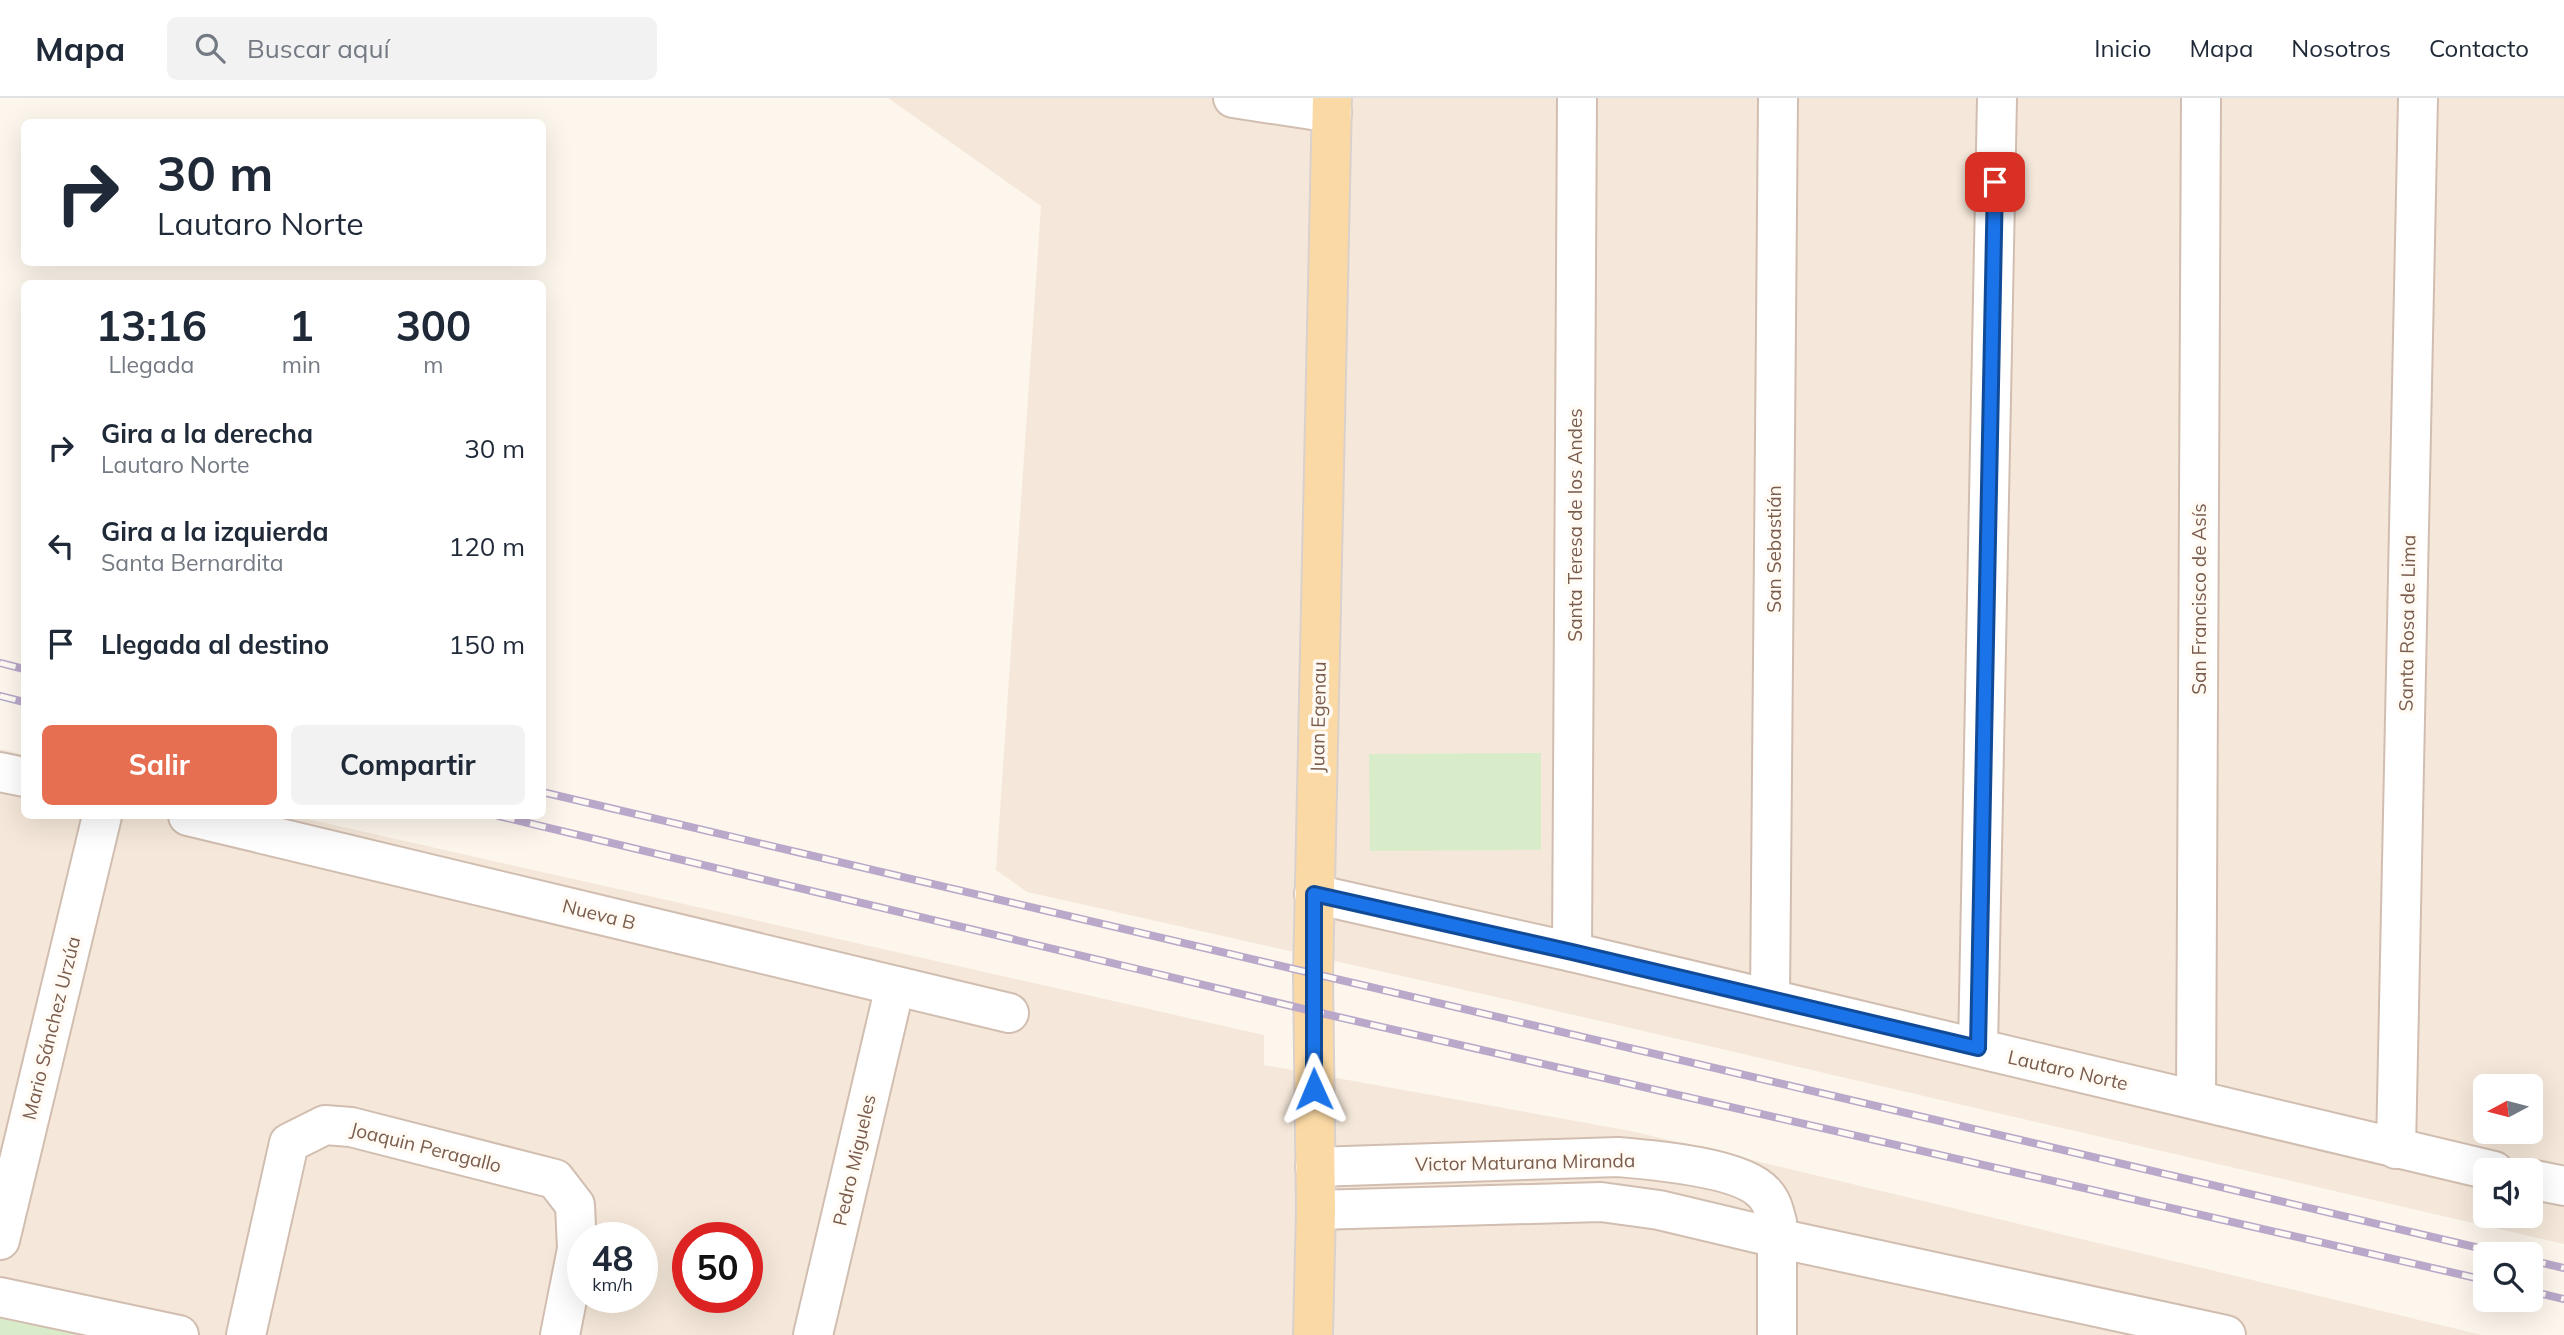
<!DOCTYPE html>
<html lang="es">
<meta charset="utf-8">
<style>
:root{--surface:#fff;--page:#f2f2f3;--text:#1f2937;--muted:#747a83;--line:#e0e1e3;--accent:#e76f51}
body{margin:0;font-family:Mulish,sans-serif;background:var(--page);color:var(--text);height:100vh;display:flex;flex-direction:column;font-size:26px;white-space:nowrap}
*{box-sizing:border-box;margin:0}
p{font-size:23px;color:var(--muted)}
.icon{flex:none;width:38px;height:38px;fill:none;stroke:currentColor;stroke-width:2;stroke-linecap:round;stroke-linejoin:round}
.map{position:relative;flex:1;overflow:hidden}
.drawer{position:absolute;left:21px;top:182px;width:525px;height:539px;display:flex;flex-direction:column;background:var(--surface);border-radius:10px;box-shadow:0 7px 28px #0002}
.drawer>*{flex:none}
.guide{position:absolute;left:21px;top:21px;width:525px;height:147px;border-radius:10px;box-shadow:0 7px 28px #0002;background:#fff;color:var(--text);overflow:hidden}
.needle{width:46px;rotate:263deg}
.fabs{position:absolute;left:2473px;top:976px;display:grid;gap:14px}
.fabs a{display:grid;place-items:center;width:70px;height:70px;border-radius:10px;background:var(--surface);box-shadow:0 7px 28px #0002;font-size:35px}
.speed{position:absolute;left:567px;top:1124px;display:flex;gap:14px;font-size:35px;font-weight:700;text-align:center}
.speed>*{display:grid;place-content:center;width:91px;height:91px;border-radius:50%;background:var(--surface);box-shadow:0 7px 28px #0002;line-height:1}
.speed small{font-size:18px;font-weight:400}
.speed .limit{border:10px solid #d22;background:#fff;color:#111}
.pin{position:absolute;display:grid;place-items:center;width:60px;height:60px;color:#fff;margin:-30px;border-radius:14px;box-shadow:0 4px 10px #0006}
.me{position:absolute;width:77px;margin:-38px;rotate:359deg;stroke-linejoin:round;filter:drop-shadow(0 0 5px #0008)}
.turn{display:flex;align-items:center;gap:24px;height:147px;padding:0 21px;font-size:32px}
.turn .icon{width:91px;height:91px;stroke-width:2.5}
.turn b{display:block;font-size:49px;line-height:60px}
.eta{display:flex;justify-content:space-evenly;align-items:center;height:119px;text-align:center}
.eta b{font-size:42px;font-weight:700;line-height:49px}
.primary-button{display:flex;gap:14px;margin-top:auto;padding:14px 21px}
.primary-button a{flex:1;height:80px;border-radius:10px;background:var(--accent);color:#fff;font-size:28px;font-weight:700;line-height:80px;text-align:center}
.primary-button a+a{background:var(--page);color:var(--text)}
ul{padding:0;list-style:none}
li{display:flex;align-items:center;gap:21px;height:98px;padding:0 21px}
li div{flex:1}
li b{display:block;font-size:26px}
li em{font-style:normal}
header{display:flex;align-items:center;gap:42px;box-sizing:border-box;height:98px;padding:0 35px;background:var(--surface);border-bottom:2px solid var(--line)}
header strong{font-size:33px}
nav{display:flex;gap:38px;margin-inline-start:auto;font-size:24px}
.search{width:490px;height:63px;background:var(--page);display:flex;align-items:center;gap:18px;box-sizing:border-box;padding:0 24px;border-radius:10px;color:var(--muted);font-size:26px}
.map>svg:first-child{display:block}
.residential{fill:#f5e8da;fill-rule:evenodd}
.green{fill:#d8ecc9}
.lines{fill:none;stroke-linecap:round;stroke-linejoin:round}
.minor-casing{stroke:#d1beb0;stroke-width:42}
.major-casing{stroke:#dad1cd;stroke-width:42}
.minor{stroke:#fff;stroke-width:38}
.major{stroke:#fbd9a5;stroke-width:38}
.rail-casing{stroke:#b9a8c9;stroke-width:8}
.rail{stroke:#fffaf3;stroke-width:5;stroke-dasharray:16;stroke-linecap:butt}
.route-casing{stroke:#114b97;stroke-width:18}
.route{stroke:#1a73e8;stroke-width:12}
.labels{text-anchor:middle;stroke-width:7;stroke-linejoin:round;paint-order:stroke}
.street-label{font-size:19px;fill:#7a5c4d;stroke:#fffaf3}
</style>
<header>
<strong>Mapa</strong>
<div class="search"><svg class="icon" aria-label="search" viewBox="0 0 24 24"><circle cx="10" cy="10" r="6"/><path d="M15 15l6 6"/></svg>Buscar aquí</div>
<nav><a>Inicio</a><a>Mapa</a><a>Nosotros</a><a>Contacto</a></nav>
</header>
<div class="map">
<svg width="2564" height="1237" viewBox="0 0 2564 1237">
<rect width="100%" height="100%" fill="#fdf6ec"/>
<!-- residential -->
<g class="residential">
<path d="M888 0H2564V1146L1518 904 1027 794 996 772 1041 108ZM2485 989H2530V1034H2485ZM2485 1073H2530V1118H2485Z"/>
<path d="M0 651 24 657V718H294L1264 937V967L1631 1033 2482 1237H0ZM583 1139H642V1199H583ZM688 1139H747V1199H688Z"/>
</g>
<!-- green -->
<g class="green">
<polygon points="1541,655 1541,752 1370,753 1369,656"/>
<polygon points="0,1211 120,1237 0,1237"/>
</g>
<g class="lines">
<defs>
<g id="minor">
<polyline points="1233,0 1332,15"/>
<polyline points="0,674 24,679"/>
<polyline points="188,718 1009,915"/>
<polyline points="1314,796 1572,854 2494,1073"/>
<polyline points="1572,854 1577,0"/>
<polyline points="1770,901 1778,0"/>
<polyline points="1978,950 1997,0"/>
<polyline points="2196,1002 2201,0"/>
<polyline points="2396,1051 2418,0"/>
<path d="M1315 1069 1618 1059C1653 1062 1741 1069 1764 1095 1772 1103 1774 1113 1777 1124V1237"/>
<polyline points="2530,1081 2564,1088"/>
<polyline points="1316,1112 1601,1104 1659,1112 1777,1140 2226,1237"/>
<polyline points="0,1142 102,718"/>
<polyline points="0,1199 179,1237"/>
<polyline points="246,1237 289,1045 325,1027 351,1029 555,1081 575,1107 577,1151 560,1237"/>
<polyline points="813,1237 895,888"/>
</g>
<polyline id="major" points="1313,1237 1316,1112 1313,877 1332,0"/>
</defs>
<!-- minor casing -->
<use href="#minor" class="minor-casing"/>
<!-- major casing -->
<use href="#major" class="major-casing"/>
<!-- minor -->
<use href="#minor" class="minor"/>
<!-- major -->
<use href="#major" class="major"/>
<defs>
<g id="rail">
<polyline points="0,565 24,571"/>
<polyline points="0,598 24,604"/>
<polyline points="542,694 2509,1157"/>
<polyline points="499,718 1312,913 2485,1182"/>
<polyline points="2530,1162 2564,1170"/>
<polyline points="2530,1193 2564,1201"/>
</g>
</defs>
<!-- rail casing -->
<use href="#rail" class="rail-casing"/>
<!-- rail -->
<use href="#rail" class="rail"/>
</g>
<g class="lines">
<defs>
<polyline id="route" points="1314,991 1314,796 1572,854 1978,950 1995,84"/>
</defs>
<!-- route casing -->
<use href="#route" class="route-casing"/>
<!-- route -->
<use href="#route" class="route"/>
</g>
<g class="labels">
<!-- street labels -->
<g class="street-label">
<text transform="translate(1575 427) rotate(-90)" y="7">Santa Teresa de los Andes</text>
<text transform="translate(1774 451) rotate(-90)" y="7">San Sebastián</text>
<text transform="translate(2199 501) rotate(-90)" y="7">San Francisco de Asís</text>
<text transform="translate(2407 525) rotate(-89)" y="7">Santa Rosa de Lima</text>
<text transform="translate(1318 619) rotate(-89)" y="7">Juan Egenau</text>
<text transform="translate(599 816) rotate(14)" y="7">Nueva B</text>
<text transform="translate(51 930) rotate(-76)" y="7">Mario Sánchez Urzúa</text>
<text transform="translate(2068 972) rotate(13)" y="7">Lautaro Norte</text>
<text transform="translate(426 1049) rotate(14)" y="7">Joaquin Peragallo</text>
<text transform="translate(854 1062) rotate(-77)" y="7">Pedro Migueles</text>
<text transform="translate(1525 1064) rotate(-1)" y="7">Victor Maturana Miranda</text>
</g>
</g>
</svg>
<div class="fabs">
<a><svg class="needle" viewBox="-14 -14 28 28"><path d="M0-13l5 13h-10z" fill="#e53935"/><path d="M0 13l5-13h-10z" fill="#747a83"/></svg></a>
<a><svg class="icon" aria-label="sound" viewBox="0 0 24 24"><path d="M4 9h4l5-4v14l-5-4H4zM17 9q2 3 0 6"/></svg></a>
<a><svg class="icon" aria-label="search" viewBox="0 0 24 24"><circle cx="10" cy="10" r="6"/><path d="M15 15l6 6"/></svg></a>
</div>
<div class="speed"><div>48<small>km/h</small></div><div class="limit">50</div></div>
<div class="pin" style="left:1995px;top:84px;background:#d93025"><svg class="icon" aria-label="arrive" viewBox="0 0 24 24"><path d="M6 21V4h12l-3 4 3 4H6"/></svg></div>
<svg class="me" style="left:1314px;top:991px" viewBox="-20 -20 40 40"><path d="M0-17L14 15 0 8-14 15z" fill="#1a73e8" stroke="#fff" stroke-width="4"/></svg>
<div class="guide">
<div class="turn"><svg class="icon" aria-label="right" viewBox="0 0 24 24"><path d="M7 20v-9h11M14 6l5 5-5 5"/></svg><div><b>30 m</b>Lautaro Norte</div></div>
</div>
<section class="drawer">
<div class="eta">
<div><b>13:16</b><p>Llegada</p></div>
<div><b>1</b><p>min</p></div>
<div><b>300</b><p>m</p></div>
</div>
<ul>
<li><svg class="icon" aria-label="right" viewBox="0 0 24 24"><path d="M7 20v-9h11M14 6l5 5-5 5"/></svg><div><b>Gira a la derecha</b><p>Lautaro Norte</p></div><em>30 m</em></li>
<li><svg class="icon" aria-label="left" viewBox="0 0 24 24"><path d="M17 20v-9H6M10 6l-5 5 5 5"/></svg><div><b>Gira a la izquierda</b><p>Santa Bernardita</p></div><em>120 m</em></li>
<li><svg class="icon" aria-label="arrive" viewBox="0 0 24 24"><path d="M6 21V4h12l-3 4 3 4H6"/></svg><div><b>Llegada al destino</b></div><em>150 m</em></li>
</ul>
<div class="primary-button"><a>Salir</a><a>Compartir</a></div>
</section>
</div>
